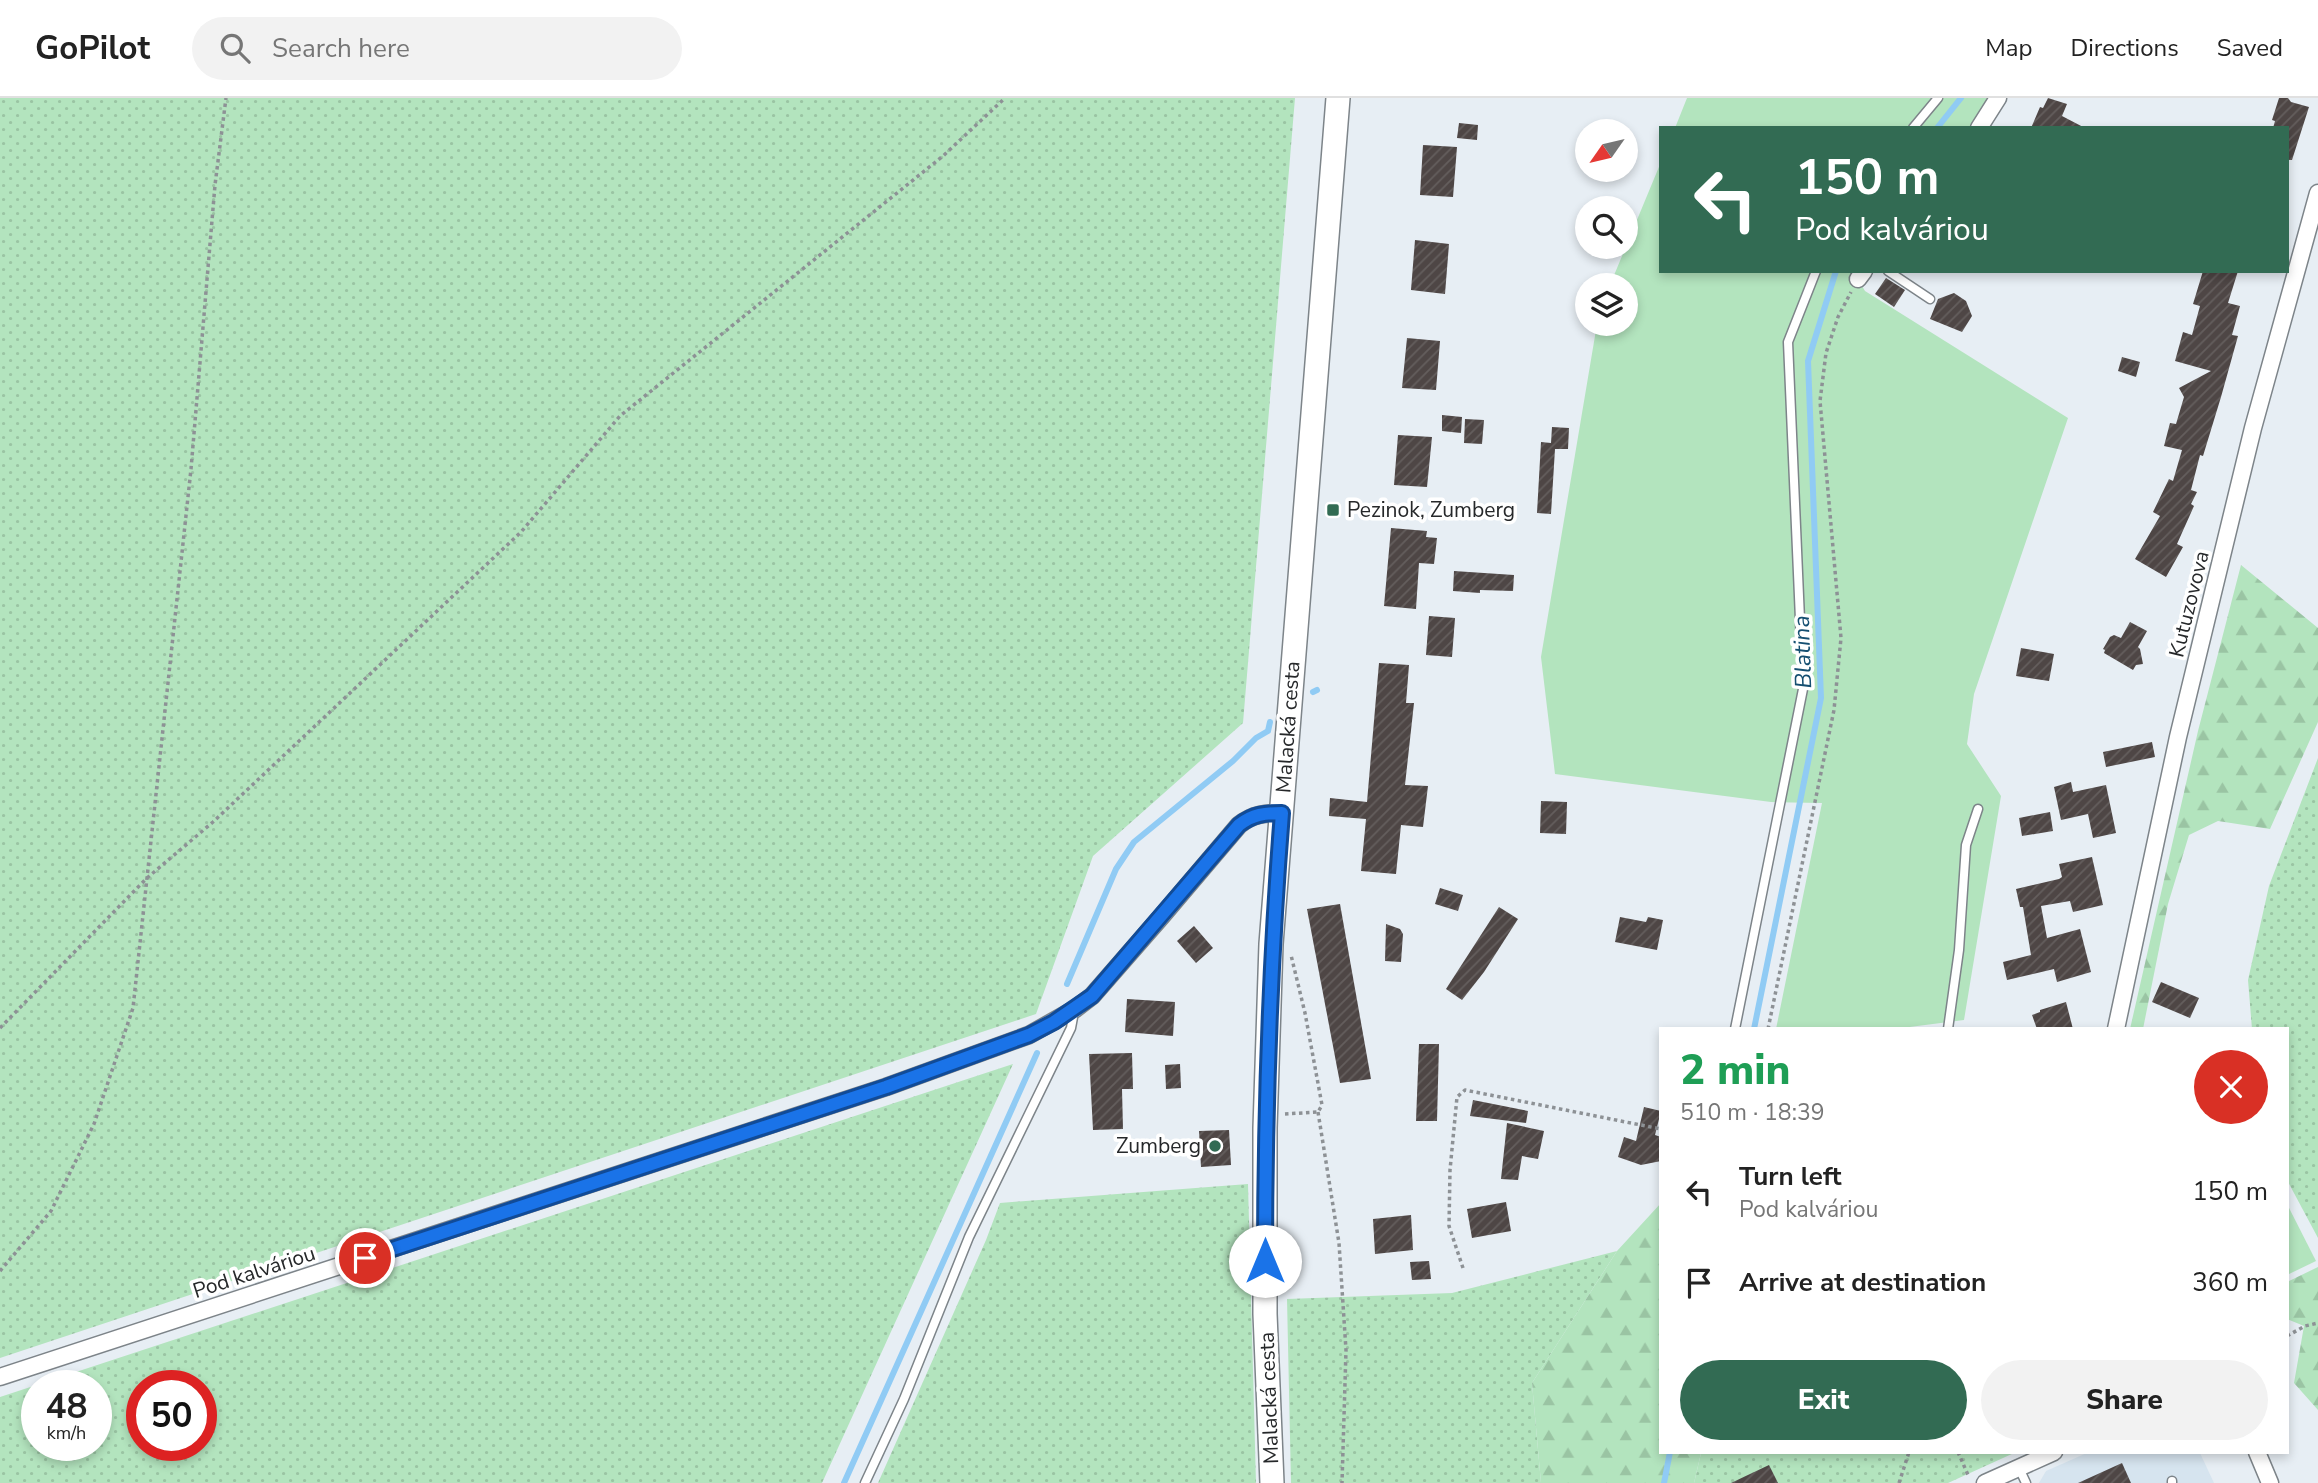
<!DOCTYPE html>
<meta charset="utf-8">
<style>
:root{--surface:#fff;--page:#f2f2f2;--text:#222;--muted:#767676;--line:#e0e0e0;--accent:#326b53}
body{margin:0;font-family:"Nunito Sans",sans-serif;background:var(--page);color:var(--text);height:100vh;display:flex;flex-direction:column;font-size:26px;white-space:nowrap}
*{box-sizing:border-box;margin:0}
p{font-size:23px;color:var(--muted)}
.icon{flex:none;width:38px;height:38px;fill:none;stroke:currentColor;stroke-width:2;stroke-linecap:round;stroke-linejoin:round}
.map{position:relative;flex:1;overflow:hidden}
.details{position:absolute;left:1659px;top:929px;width:630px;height:427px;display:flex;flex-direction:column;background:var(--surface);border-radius:0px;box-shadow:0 4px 10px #0003}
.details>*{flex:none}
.guide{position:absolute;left:1659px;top:28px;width:630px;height:147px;border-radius:0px;box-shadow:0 4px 10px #0003;background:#326b53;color:#fff;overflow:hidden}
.needle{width:46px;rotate:236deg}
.buttons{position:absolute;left:1575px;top:21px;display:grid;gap:14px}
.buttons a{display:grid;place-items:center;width:63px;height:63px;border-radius:50%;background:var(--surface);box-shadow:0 4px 10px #0003;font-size:35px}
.speed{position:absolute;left:21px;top:1272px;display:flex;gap:14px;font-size:35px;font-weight:700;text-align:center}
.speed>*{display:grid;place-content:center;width:91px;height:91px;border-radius:50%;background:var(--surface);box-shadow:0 4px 10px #0003;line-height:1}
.speed small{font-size:18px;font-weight:400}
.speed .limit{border:10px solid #d22;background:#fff;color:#111}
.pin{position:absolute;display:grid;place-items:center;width:60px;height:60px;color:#fff;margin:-30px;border:4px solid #fff;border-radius:50%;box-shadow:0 2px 7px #0007}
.me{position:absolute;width:77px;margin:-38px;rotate:0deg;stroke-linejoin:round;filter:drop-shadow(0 0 5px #0008)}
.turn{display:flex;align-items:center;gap:24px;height:147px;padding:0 21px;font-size:32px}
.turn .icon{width:91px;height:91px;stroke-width:2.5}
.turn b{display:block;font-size:49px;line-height:60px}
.round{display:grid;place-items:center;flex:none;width:74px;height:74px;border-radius:37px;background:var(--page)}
.headline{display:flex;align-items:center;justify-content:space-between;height:119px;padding:0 21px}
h1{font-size:42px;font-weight:800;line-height:52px;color:#1e9e55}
.action{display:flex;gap:14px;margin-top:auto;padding:14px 21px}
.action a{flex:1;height:80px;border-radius:42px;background:var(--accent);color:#fff;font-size:28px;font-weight:800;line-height:80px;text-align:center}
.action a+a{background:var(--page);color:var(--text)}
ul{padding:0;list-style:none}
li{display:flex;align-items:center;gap:21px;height:91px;padding:0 21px}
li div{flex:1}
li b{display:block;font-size:26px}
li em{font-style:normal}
header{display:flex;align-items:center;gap:42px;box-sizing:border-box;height:98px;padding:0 35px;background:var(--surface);border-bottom:2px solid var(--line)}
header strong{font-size:33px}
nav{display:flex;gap:38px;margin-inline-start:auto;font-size:24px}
.search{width:490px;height:63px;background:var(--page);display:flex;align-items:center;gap:18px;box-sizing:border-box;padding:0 24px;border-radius:38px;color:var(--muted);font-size:26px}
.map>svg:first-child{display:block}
.built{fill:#d6e4ef}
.grass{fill:url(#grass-dots);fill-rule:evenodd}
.forest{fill:url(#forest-firs)}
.green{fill:#b3e4be}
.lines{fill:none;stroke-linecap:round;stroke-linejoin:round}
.stream{stroke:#90cbf4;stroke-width:6}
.building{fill:url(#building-hatch)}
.service-casing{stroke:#7d8489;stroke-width:11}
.minor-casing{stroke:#7d8489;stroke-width:19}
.secondary-casing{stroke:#7d8489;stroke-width:26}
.path{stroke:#8d9195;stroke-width:3.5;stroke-dasharray:3.5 3.5;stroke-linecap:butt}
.service{stroke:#fff;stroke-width:8}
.minor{stroke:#fff;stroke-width:16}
.secondary{stroke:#fff;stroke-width:23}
.route-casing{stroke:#114b97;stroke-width:18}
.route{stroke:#1a73e8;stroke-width:12}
.poi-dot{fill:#326b53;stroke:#fff;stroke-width:2.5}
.labels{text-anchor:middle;stroke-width:7;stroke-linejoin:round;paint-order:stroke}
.poi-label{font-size:21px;fill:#26282a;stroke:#fff;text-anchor:start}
.street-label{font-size:21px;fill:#26282a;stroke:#fff}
.water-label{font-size:23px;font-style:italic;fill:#154f71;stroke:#fff}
</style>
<header>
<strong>GoPilot</strong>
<div class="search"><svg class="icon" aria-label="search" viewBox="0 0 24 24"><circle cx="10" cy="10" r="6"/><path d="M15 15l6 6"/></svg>Search here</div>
<nav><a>Map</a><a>Directions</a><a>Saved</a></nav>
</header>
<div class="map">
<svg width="2318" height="1385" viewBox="0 0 2318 1385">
<defs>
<pattern id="grass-dots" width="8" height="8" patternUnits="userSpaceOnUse" patternTransform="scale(1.75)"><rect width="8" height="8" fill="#b3e4be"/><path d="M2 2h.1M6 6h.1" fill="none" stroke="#9ac4a3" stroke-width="1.8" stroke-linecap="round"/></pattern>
<pattern id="forest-firs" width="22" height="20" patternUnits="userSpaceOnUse" patternTransform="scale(1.75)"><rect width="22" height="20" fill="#b3e4be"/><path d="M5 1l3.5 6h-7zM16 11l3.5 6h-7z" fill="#9ac4a3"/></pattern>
<pattern id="building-hatch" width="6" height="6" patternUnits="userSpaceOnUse" patternTransform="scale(1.75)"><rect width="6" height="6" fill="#4e4645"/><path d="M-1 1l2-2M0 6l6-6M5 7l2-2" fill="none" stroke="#645e5d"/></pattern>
</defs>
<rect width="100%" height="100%" fill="#e7eef4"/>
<!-- built -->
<polygon class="built" points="2089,1354 2200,1355 2214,1385 2039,1385 2046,1373"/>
<!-- grass -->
<g class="grass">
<polygon points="0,0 1295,0 1243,625 1093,758 1036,916 0,1260"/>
<polygon points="2318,660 2318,1140 2287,1082 2287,931 2252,931 2248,882 2269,788"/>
<path d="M1013 966 822 1385H0V1299ZM96 1288V1348H37V1288ZM201 1288V1348H142V1288Z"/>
<polygon points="1248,1086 1256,1385 878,1385 986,1142 1000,1105"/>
<polygon points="1617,1153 1532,1285 1541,1385 1291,1385 1287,1201 1452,1195"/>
<polygon points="1701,1355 2014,1355 1948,1385 1694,1385"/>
</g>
<!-- forest -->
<g class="forest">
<polygon points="2241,467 2318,530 2318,624 2270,731 2218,723 2189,737 2168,806 2143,931 2130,931 2198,633"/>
<polygon points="1661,1105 1661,1354 1701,1355 1694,1385 1541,1385 1532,1285 1617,1153"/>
<polygon points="2318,1169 2318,1312 2294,1285 2304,1228 2287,1221 2287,1184"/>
</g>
<!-- green -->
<g class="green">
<polygon points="1687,0 1998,0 1979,30 1675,30"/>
<polygon points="1661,64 1661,173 1864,173 1858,181 1865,193 2068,320 1974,596 1967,646 2001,698 1964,922 1894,931 1776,931 1822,705 1771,704 1555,676 1541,559 1597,226 1626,226 1626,187 1610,187"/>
<polygon points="2287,1106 2316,1163 2287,1177"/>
</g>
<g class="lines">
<!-- stream -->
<g class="stream">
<polyline points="1937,30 1961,0"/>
<polyline points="1313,594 1317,592"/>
<polyline points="1067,886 1116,771 1134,744 1233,663 1256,640 1268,633 1270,624"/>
<polyline points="1754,931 1821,600 1808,263 1836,173"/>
<polyline points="844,1385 1037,955"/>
<polyline points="1664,1385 1670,1354"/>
</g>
</g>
<!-- building -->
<g class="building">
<polygon points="2048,0 2067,6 2062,18 2085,30 2031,30 2040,9 2043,10"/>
<polygon points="2279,0 2288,0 2291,4 2309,9 2292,62 2287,62 2287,30 2273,30 2275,23 2272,22"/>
<polygon points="1459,25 1478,27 1477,42 1457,40"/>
<polygon points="1423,47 1457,49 1453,99 1420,97"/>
<polygon points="1415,142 1449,146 1445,196 1411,192"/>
<polygon points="2203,173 2238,173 2228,205 2240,208 2232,237 2238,238 2221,299 2203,358 2200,357 2191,392 2197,394 2191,406 2194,408 2177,446 2183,449 2166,479 2135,461 2160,418 2153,414 2169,381 2173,383 2182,352 2164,348 2170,325 2176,326 2184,299 2179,290 2211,273 2175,263 2183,234 2192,237 2200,208 2193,206"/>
<polygon points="1886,180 1905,192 1894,209 1875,196"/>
<polygon points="1954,195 1966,203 1972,218 1962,234 1930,221 1938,201"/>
<polygon points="1407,240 1440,243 1436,292 1402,290"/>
<polygon points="2122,259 2140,264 2136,279 2118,273"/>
<polygon points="1442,317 1462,319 1461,335 1442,333"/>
<polygon points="1465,321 1484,322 1482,346 1464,345"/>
<polygon points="1552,329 1569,330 1568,351 1555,351 1551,416 1537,415 1541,344 1551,345"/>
<polygon points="1398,337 1432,339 1427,389 1394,387"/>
<polygon points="1391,430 1427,433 1426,439 1437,440 1434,466 1419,465 1416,511 1384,508"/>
<polygon points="1454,473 1514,477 1513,493 1480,492 1480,495 1453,493"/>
<polygon points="1429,518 1455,520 1452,559 1426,557"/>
<polygon points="2130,524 2147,533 2138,549 2140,551 2143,566 2136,567 2133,572 2104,555 2105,552 2103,551 2110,539 2114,537 2121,540"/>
<polygon points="2021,550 2054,556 2049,583 2016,578"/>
<polygon points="1379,565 1409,567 1406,605 1414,605 1405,687 1428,688 1423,729 1401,727 1396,776 1361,773 1366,721 1329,718 1330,700 1367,704"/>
<polygon points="2152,644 2155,659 2106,669 2103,654"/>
<polygon points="2071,684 2073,694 2106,687 2116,735 2093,740 2088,716 2061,722 2054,689"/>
<polygon points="1541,703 1567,704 1566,736 1540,735"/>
<polygon points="2050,714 2053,733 2022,738 2019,720"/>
<polygon points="2092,759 2103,807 2073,814 2070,803 2041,808 2047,840 2080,831 2091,874 2057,884 2054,871 2007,882 2003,864 2031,857 2023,809 2020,809 2016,791 2059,781 2062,779 2059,766"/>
<polygon points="1440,790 1463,797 1458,813 1435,806"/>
<polygon points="1340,806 1371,981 1340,985 1307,811"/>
<polygon points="1499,809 1518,821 1484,874 1462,902 1446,891"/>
<polygon points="1620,819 1646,824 1648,819 1663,822 1657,852 1615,844"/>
<polygon points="1386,826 1400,831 1403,836 1401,864 1385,863"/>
<polygon points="1194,828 1213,850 1196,865 1177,843"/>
<polygon points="2161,884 2199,900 2190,920 2152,904"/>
<polygon points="1127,901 1175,904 1173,938 1125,934"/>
<polygon points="2066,904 2073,931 2037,931 2032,917 2040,914 2040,912"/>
<polygon points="1419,946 1439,946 1437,1023 1416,1023"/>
<polygon points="1132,955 1133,991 1122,991 1123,1031 1093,1032 1089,956"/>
<polygon points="1180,966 1181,990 1166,991 1165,967"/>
<polygon points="1473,1002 1528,1013 1526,1025 1470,1018"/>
<polygon points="1644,1009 1661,1013 1655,1037 1661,1039 1661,1063 1641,1067 1618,1059 1624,1039 1636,1043"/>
<polygon points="1507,1025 1544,1033 1538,1061 1522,1058 1518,1082 1501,1081"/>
<polygon points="1229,1032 1231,1067 1201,1069 1199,1033"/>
<polygon points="1506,1104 1511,1133 1472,1140 1467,1111"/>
<polygon points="1411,1117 1413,1152 1375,1156 1373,1121"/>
<polygon points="1429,1163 1431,1181 1412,1182 1410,1164"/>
<polygon points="2122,1365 2131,1385 2078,1385"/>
<polygon points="1769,1367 1778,1385 1731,1385"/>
</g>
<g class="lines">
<defs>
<g id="service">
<polyline points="1913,30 1938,0"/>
<polyline points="1888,173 1930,201"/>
<polyline points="1735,931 1803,591 1788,244 1816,173"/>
<polyline points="1948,931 1959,852 1966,747 1978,711"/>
<polyline points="2019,1370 2026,1385"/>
<polyline points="2172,1383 2172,1385"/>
<polyline points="865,1385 904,1301 969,1139 1071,930 1074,914"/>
</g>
<g id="minor">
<polyline points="1979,30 1998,0"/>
<polyline points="1858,181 1864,173"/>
<polyline points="2116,931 2178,639 2253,330 2318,95"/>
<path d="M0 1279 886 989 1029 937 1075 911 1092 898 1161 819 1239 727C1253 716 1265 715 1282 715"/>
<polyline points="2257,1354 2270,1385"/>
<polyline points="1985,1385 2054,1354"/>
</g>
<polyline id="secondary" points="1272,1385 1265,1216 1265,1030 1271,846 1338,0"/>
</defs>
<!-- service casing -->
<use href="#service" class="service-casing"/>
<!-- minor casing -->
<use href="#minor" class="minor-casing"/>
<!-- secondary casing -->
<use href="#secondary" class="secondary-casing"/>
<!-- path -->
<g class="path">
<polyline points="0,930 147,780 213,724 521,434 620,318 943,58 1005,0"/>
<polyline points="1768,931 1834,612 1841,540 1820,303 1826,255 1838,219 1851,194"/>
<polyline points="1318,1014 1339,1145 1346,1252 1342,1385"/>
<polyline points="1285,1016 1318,1014 1322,1007 1305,915 1291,857"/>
<polyline points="1463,1170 1449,1128 1450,1072 1457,999 1465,992 1661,1031"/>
<polyline points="0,1173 51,1113 94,1026 133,910 191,371 215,87 226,0"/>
<polyline points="2287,1238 2305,1228 2318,1225"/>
<polyline points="1958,1354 1968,1377"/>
<polyline points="1899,1385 1909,1354"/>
</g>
<!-- service -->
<use href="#service" class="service"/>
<!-- minor -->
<use href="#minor" class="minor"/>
<!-- secondary -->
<use href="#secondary" class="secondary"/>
</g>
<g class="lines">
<defs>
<path id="route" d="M365 1160 886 989 1029 937 1054 924 1092 898 1239 727C1253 716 1265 715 1282 715 1270 864 1265 1013 1265 1163"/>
</defs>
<!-- route casing -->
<use href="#route" class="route-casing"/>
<!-- route -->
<use href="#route" class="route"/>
</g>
<!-- markers -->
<g class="poi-dot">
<rect x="1326" y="405" width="14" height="14" rx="3.5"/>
<circle cx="1215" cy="1048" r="7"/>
</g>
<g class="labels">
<!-- poi labels -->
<g class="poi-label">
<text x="1347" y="419">Pezinok, Zumberg</text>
<text x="1201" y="1055" text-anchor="end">Zumberg</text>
</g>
<!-- street labels -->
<g class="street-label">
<text transform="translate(2189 506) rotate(-76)" y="7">Kutuzovova</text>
<text transform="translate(1288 629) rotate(-86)" y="7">Malacká cesta</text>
<text transform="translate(254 1174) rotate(-18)" y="7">Pod kalváriou</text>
<text transform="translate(1269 1300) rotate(-92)" y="7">Malacká cesta</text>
</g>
<!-- water labels -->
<g class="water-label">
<text transform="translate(1802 554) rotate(-92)" y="8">Blatina</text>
</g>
</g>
</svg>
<div class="buttons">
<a><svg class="needle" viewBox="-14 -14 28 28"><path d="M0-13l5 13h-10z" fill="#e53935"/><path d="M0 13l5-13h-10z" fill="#767676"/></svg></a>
<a><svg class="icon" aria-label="search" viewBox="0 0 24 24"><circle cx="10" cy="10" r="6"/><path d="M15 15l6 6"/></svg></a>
<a><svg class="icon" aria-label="layers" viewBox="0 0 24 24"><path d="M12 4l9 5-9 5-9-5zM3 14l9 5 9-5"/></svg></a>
</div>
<div class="speed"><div>48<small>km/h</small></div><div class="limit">50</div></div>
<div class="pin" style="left:365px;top:1160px;background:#d93025"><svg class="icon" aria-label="arrive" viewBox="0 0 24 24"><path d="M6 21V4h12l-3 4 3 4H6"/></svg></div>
<svg class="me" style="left:1265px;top:1163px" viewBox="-20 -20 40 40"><circle r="19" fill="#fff"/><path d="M0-13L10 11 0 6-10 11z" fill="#1a73e8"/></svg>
<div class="guide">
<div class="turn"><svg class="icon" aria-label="left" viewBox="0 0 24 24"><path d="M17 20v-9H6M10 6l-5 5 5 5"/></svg><div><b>150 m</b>Pod kalváriou</div></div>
</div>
<section class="details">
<div class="headline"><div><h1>2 min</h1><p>510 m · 18:39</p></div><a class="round" style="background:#d93025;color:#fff"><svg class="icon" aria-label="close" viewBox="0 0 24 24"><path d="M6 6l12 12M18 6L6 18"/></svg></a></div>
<ul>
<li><svg class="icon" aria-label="left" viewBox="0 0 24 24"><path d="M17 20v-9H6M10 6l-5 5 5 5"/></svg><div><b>Turn left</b><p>Pod kalváriou</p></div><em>150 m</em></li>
<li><svg class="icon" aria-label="arrive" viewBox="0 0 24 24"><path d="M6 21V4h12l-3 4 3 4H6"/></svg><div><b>Arrive at destination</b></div><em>360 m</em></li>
</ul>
<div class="action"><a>Exit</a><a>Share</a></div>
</section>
</div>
